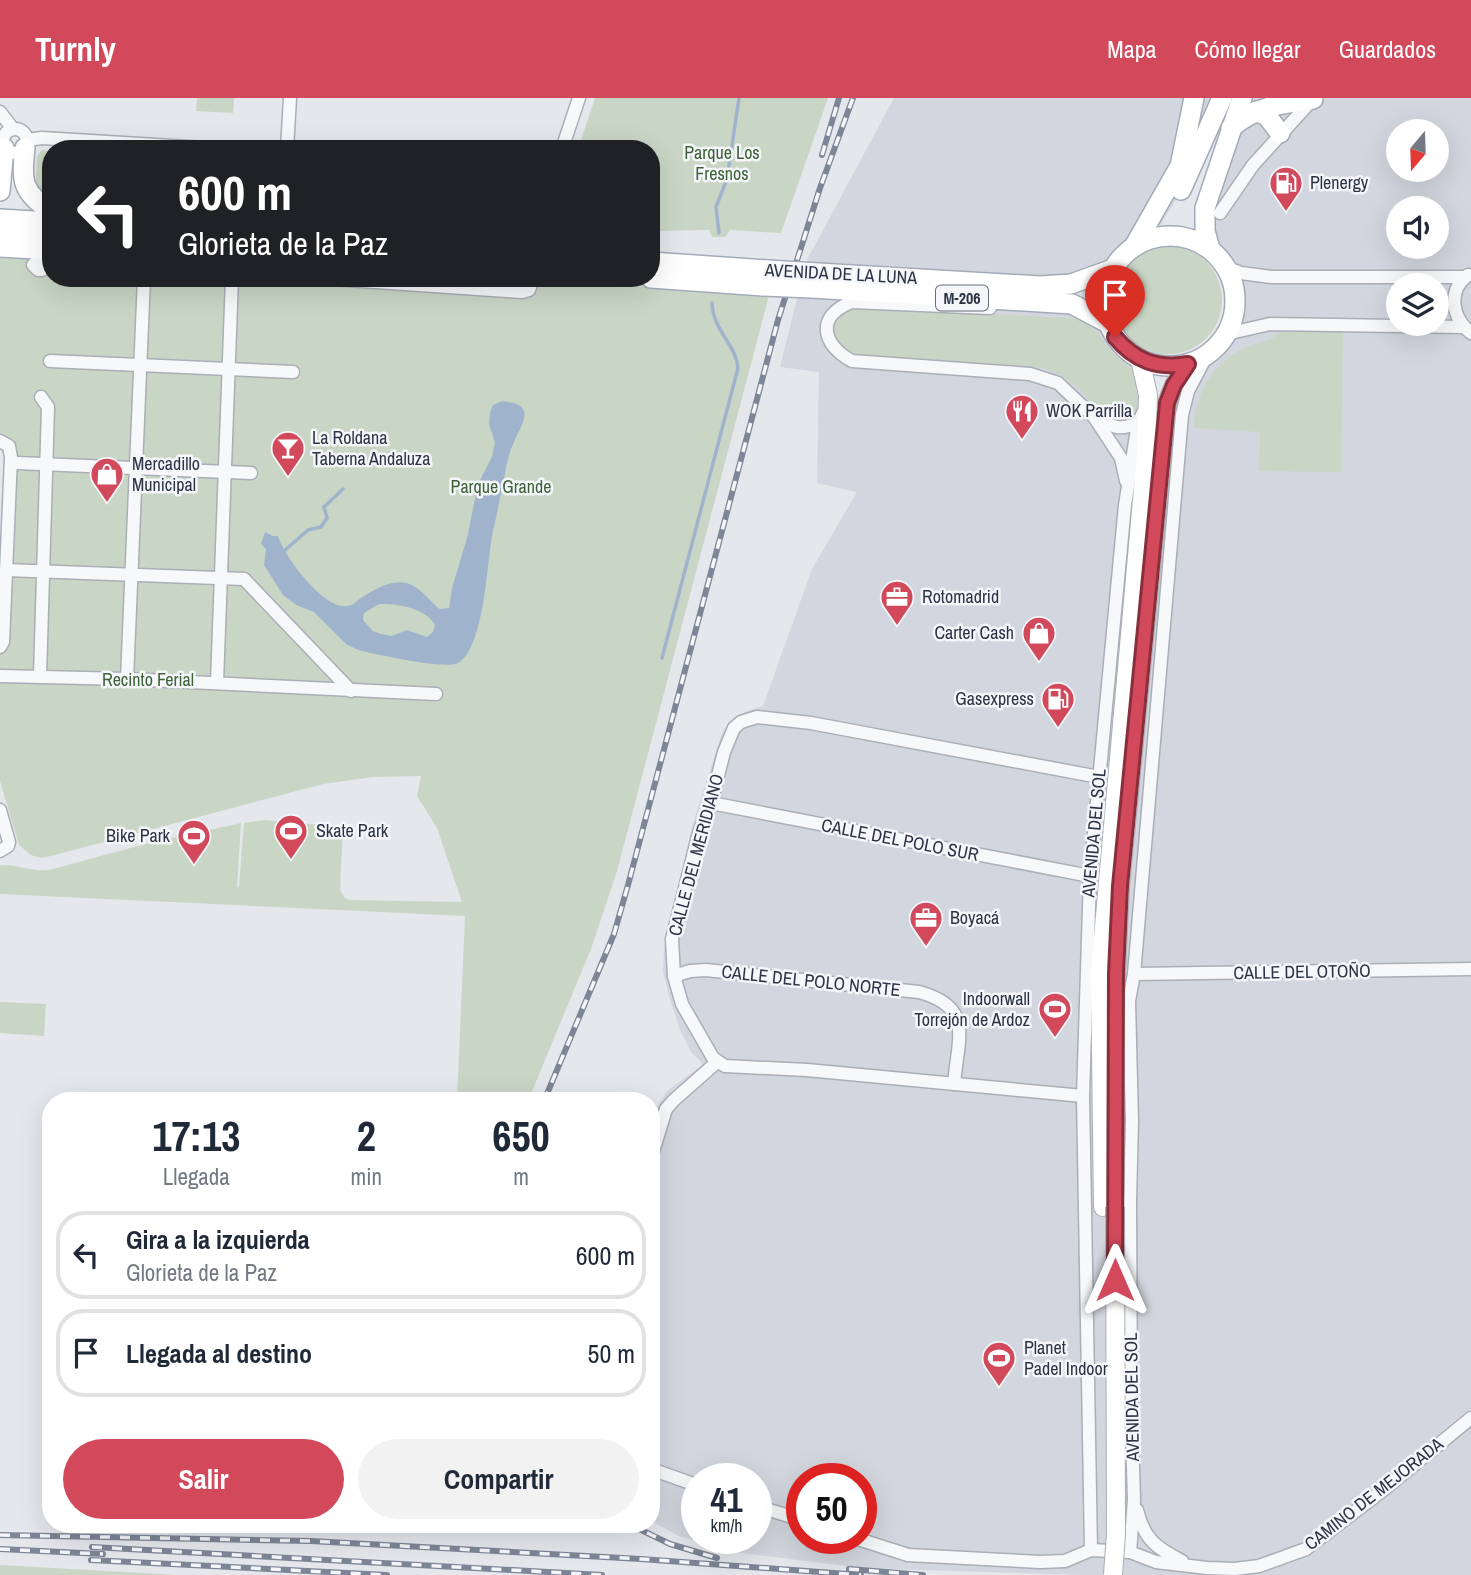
<!DOCTYPE html>
<html lang="es">
<meta charset="utf-8">
<style>
:root{--surface:#fff;--page:#f2f2f3;--text:#1f2937;--muted:#747a83;--line:#e0e1e3;--accent:#d1495b}
body{margin:0;font-family:"Archivo Narrow",sans-serif;background:var(--page);color:var(--text);height:100vh;display:flex;flex-direction:column;font-size:26px;white-space:nowrap}
*{box-sizing:border-box;margin:0}
p{font-size:23px;color:var(--muted)}
.icon{flex:none;width:38px;height:38px;fill:none;stroke:currentColor;stroke-width:2;stroke-linecap:round;stroke-linejoin:round}
.map{position:relative;flex:1;overflow:hidden}
.details{position:absolute;left:42px;top:994px;width:618px;height:441px;display:flex;flex-direction:column;background:var(--surface);border-radius:28px;box-shadow:0 7px 28px #0002}
.details>*{flex:none}
.top-card{position:absolute;left:42px;top:42px;width:618px;height:147px;border-radius:28px;box-shadow:0 7px 28px #0002;background:#202124;color:#fff;overflow:hidden}
.needle{width:46px;rotate:199deg}
.controls{position:absolute;left:1386px;top:21px;display:grid;gap:14px}
.controls a{display:grid;place-items:center;width:63px;height:63px;border-radius:50%;background:var(--surface);box-shadow:0 7px 28px #0002;font-size:35px}
.speed{position:absolute;left:681px;top:1365px;display:flex;gap:14px;font-size:35px;font-weight:700;text-align:center}
.speed>*{display:grid;place-content:center;width:91px;height:91px;border-radius:50%;background:var(--surface);box-shadow:0 7px 28px #0002;line-height:1}
.speed small{font-size:18px;font-weight:400}
.speed .limit{border:10px solid #d22;background:#fff;color:#111}
.pin{position:absolute;display:grid;place-items:center;width:60px;height:60px;color:#fff;margin:-72px -30px;border-radius:50% 50% 50% 0;rotate:-45deg;box-shadow:0 0 7px #0007}
.pin .icon{rotate:45deg}
.me{position:absolute;width:77px;margin:-38px;rotate:0deg;stroke-linejoin:round;filter:drop-shadow(0 0 5px #0008)}
.turn{display:flex;align-items:center;gap:24px;height:147px;padding:0 21px;font-size:32px}
.turn .icon{width:91px;height:91px;stroke-width:2.5}
.turn b{display:block;font-size:49px;line-height:60px}
.eta{display:flex;justify-content:space-evenly;align-items:center;height:119px;text-align:center}
.eta b{font-size:42px;font-weight:800;line-height:49px}
.action{display:flex;gap:14px;margin-top:auto;padding:14px 21px}
.action a{flex:1;height:80px;border-radius:42px;background:var(--accent);color:#fff;font-size:28px;font-weight:800;line-height:80px;text-align:center}
.action a+a{background:var(--page);color:var(--text)}
ul{padding:0;list-style:none}
li{display:flex;align-items:center;gap:21px;height:88px;margin:0 14px 10px;padding:0 7px;border:4px solid var(--line);border-radius:28px}
li div{flex:1}
li b{display:block;font-size:26px}
li em{font-style:normal}
header{display:flex;align-items:center;gap:42px;box-sizing:border-box;height:98px;padding:0 35px;background:var(--accent);color:#fff}
header strong{font-size:33px}
nav{display:flex;gap:38px;margin-inline-start:auto;font-size:24px}
.map>svg:first-child{display:block}
.built{fill:#d2d6de;fill-rule:evenodd}
.green{fill:#c9d6c5}
.water{fill:#9fb4cc;fill-rule:evenodd}
.lines{fill:none;stroke-linecap:round;stroke-linejoin:round}
.stream{stroke:#9fb4cc;stroke-width:3.5}
.street-casing{stroke:#a9aeb7;stroke-width:15}
.secondary-casing{stroke:#a9aeb7;stroke-width:20}
.primary-casing{stroke:#a3abb8;stroke-width:22}
.street{stroke:#f7f8fa;stroke-width:12}
.secondary{stroke:#fff;stroke-width:18}
.primary{stroke:#fff;stroke-width:19}
.rail-casing{stroke:#7d8696;stroke-width:6}
.rail{stroke:#f4f6f9;stroke-width:3.5;stroke-dasharray:10;stroke-linecap:butt}
.secondary-bridge-casing{stroke:#a9aeb7;stroke-width:20;stroke-linecap:butt}
.primary-bridge-casing{stroke:#a3abb8;stroke-width:22;stroke-linecap:butt}
.secondary-bridge{stroke:#fff;stroke-width:18}
.primary-bridge{stroke:#fff;stroke-width:19}
.route-casing{stroke:#882f3b;stroke-width:18}
.route{stroke:#d1495b;stroke-width:12}
.labels{text-anchor:middle;stroke-width:5;stroke-linejoin:round;paint-order:stroke}
.shield{fill:#f4f6f9;stroke:#676e7b;stroke-width:2}
.shield-label{font-size:16px;font-weight:bold;fill:#2b3445}
.park-label{font-size:18px;fill:#3f6138;stroke:#f4f6f9}
.poi-label{font-size:18px;fill:#2b3445;stroke:#f4f6f9;text-anchor:start}
.street-label{font-size:18px;fill:#2b3445;stroke:#f4f6f9}
</style>
<header>
<strong>Turnly</strong>
<nav><a>Mapa</a><a>Cómo llegar</a><a>Guardados</a></nav>
</header>
<div class="map">
<svg width="1471" height="1477" viewBox="0 0 1471 1477">
<rect width="100%" height="100%" fill="#e4e7ec"/>
<!-- built -->
<g class="built">
<polygon points="894,0 1222,0 1177,100 1160,128 1150,141 1135,147 1123,158 1113,171 1092,179 818,175 807,162"/>
<path d="M1242 0H1471V1477H1079L861 1470 742 1455 679 1438 651 1423V1026L655 1012 667 993 702 967 701 964 691 954 680 932 669 898 663 874 664 849 693 725 722 635 730 623 747 613 763 608 812 471 857 394 817 385 819 274 780 269 798 196 1072 206 1108 225 1115 239 1125 251 1140 261 1146 357 1167 305 1187 266 1207 257 1218 247 1232 224 1235 208 1234 192 1226 169 1210 151 1205 133ZM1398 33H1437V72H1398ZM1398 110H1437V149H1398ZM1398 187H1437V226H1398ZM696 1381H756V1440H696ZM802 1381H861V1440H802Z"/>
</g>
<!-- green -->
<g class="green">
<polygon points="197,0 234,0 233,15 196,13"/>
<polygon points="595,0 828,0 781,135 730,132 725,139 712,139 709,132 651,133 651,51 578,51"/>
<polygon points="42,52 51,53 51,105 35,93 37,58"/>
<circle cx="1168" cy="202" r="54"/>
<path d="M0 149 37 152 44 166 51 165V180H570L770 194 617 773 591 851 528 1003H457L465 818 0 796V767C17 766 32 774 49 772L149 745 241 725 237 790 239 788 244 725 265 722 343 729 340 792 344 799 350 802 462 804 437 730 417 698 421 678 373 679 323 686 51 758 41 760 31 757 19 747 0 683V549L11 359 0 343Z"/>
<path d="M856 210 1072 220C1096 227 1097 236 1112 254 1118 260 1126 265 1132 272 1145 287 1139 308 1131 323 1105 328 1095 306 1078 290 1068 280 1056 275 1044 270L862 258C844 253 836 248 833 230L843 215Z"/>
<path d="M1287 234H1343L1341 374 1259 373 1260 334 1193 330C1199 278 1224 252 1274 240L1275 236Z"/>
<polygon points="0,904 46,906 44,938 0,935"/>
<polygon points="0,1467 177,1477 0,1477"/>
</g>
<!-- water -->
<path class="water" d="M502 303C538 306 522 325 514 344 510 352 508 361 506 370 502 393 497 415 492 438 487 466 484 551 458 565 446 572 374 556 358 552L346 546 314 514 296 507 283 497 264 467 266 451 261 446 265 434 273 438H278C284 458 324 512 347 508 353 508 356 503 361 500 373 492 391 481 406 485 420 488 429 503 440 511L449 510 452 490 467 440 478 386 492 359 495 345 489 326 490 315 493 307ZM379 506C396 505 426 510 435 527L433 534 427 539 407 532 392 538 381 536 373 533 363 522 364 515Z"/>
<g class="lines">
<!-- stream -->
<g class="stream">
<polyline points="719,135 716,109 727,81 739,0"/>
<polyline points="284,453 308,432 321,429 327,420 324,409 343,391"/>
<path d="M662 560 738 270C736 246 713 233 712 205"/>
</g>
<defs>
<g id="street">
<polyline points="0,14 13,31"/>
<circle cx="15" cy="43" r="12"/>
<polyline points="27,42 42,40 221,51"/>
<polyline points="287,51 290,0"/>
<polyline points="562,51 579,0"/>
<polyline points="1220,115 1253,67 1312,2"/>
<polyline points="37,152 38,162 33,167 38,172 42,172 44,166 38,162"/>
<polyline points="1226,169 1241,175 1271,179 1464,179"/>
<path d="M1468 177C1447 193 1452 220 1471 235"/>
<polyline points="318,180 522,194 529,192 532,183"/>
<path d="M990 210 852 204C815 218 822 247 852 263L1030 276 1058 285 1094 319 1121 360 1126 383"/>
<polyline points="1226,236 1270,226 1463,229"/>
<polyline points="50,263 293,274"/>
<path d="M1096 320C1113 329 1119 333 1138 325"/>
<polyline points="17,365 251,375"/>
<polyline points="6,472 244,481 351,593"/>
<polyline points="0,549 3,544 11,359 9,348 0,343"/>
<polyline points="0,578 127,581 436,596"/>
<polyline points="40,578 48,309 41,299"/>
<polyline points="127,581 144,180"/>
<polyline points="217,584 232,180"/>
<polyline points="711,705 1090,778"/>
<polyline points="0,712 9,744 8,748 0,753"/>
<polyline points="1134,876 1471,871"/>
<path d="M674 878 690 873 706 872 919 894C974 909 958 939 954 986"/>
<polyline points="1083,998 807,972 725,968 713,960 682,906 674,878 672,841 699,735 711,705 724,654 734,630 741,624 757,619 811,625 1099,679"/>
<polyline points="651,1060 666,1011 674,1002 717,964"/>
<polyline points="651,1371 696,1387"/>
<polyline points="756,1408 802,1422"/>
<path d="M1137 1412C1144 1441 1156 1450 1182 1463"/>
<polyline points="855,1440 908,1457 1040,1464 1065,1463 1091,1452 1130,1454 1156,1464 1207,1470 1235,1471 1259,1468 1306,1451 1387,1389 1471,1320"/>
<polyline points="1091,1452 1083,998 1090,778 1125,407 1138,325 1146,309"/>
<polyline points="1130,1454 1134,1402 1131,1305 1130,1103 1132,1023 1129,903 1134,876 1182,317 1188,293 1207,257"/>
</g>
<g id="secondary">
<polyline points="1115,1105 1116,875 1120,788 1167,305 1174,287 1187,266"/>
<polyline points="1103,1109 1100,874 1146,357 1148,297 1140,261"/>
</g>
<g id="primary">
<polyline points="1256,13 1267,18 1280,35"/>
<path d="M1231 30C1254 9 1283 5 1313 1"/>
<path d="M25 50C21 83 22 95 51 113"/>
<polyline points="1181,92 1222,0"/>
<polyline points="0,93 4,50"/>
<polyline points="0,121 51,124"/>
<polyline points="0,135 51,138"/>
<circle cx="1170" cy="203" r="65"/>
<polyline points="1135,147 1180,68 1194,0"/>
<polyline points="0,149 51,152"/>
<polyline points="1210,151 1205,133 1205,110 1242,0"/>
<polyline points="651,164 768,172"/>
<polyline points="818,175 1040,188 1071,186 1113,171"/>
<polyline points="651,180 763,188"/>
<polyline points="812,190 1072,206 1108,225"/>
</g>
</defs>
<!-- street casing -->
<use href="#street" class="street-casing"/>
<!-- secondary casing -->
<use href="#secondary" class="secondary-casing"/>
<!-- primary casing -->
<use href="#primary" class="primary-casing"/>
<!-- street -->
<use href="#street" class="street"/>
<!-- secondary -->
<use href="#secondary" class="secondary"/>
<!-- primary -->
<use href="#primary" class="primary"/>
<defs>
<g id="rail">
<polyline points="822,57 839,0"/>
<polyline points="544,1003 614,836 628,787 778,222 820,90 853,0"/>
<polyline points="629,1426 670,1446 717,1460"/>
<polyline points="0,1437 311,1443 641,1461 861,1477"/>
<polyline points="92,1449 602,1477"/>
<polyline points="0,1451 103,1456"/>
<polyline points="91,1462 387,1477"/>
<polyline points="849,1471 923,1477"/>
</g>
</defs>
<!-- rail casing -->
<use href="#rail" class="rail-casing"/>
<!-- rail -->
<use href="#rail" class="rail"/>
<defs>
<polyline id="secondary-bridge" points="1113,1477 1116,1435 1115,1109"/>
<g id="primary-bridge">
<polyline points="768,172 818,175"/>
<polyline points="763,188 812,190"/>
</g>
</defs>
<!-- secondary-bridge casing -->
<use href="#secondary-bridge" class="secondary-bridge-casing"/>
<!-- primary-bridge casing -->
<use href="#primary-bridge" class="primary-bridge-casing"/>
<!-- secondary-bridge -->
<use href="#secondary-bridge" class="secondary-bridge"/>
<!-- primary-bridge -->
<use href="#primary-bridge" class="primary-bridge"/>
</g>
<g class="lines">
<defs>
<path id="route" d="M1115 239C1135 263 1157 271 1188 266L1174 287 1167 305 1120 788 1116 875 1115 1182"/>
</defs>
<!-- route casing -->
<use href="#route" class="route-casing"/>
<!-- route -->
<use href="#route" class="route"/>
</g>
<!-- icons -->
<defs>
<symbol id="fuel-pin" viewBox="-11 -11 22 30"><path d="M0 17L-7.5 6A9.5 9.5 0 1 1 7.5 6Z" fill="#d1495b" stroke="#f4f6f9"/><path d="M-5.5-6h7V0h2V4h1.3V-2.5L3-4.5l.8-.8L6-3V5H2.5V1h-1V6h-7ZM-4.2-4.7v3.2H.2V-4.7Z" fill="#fff"/></symbol>
<symbol id="restaurant-pin" viewBox="-11 -11 22 30"><path d="M0 17L-7.5 6A9.5 9.5 0 1 1 7.5 6Z" fill="#d1495b" stroke="#f4f6f9"/><path d="M-5-6h1v4h1v-4h1v4h1v-4h1v5L-1.5 .5V6h-2V.5L-5-1ZM5-6V6H3V1.5H1.5Q1.5-4 5-6Z" fill="#fff"/></symbol>
<symbol id="bar-pin" viewBox="-11 -11 22 30"><path d="M0 17L-7.5 6A9.5 9.5 0 1 1 7.5 6Z" fill="#d1495b" stroke="#f4f6f9"/><path d="M-6-5H6L.8 .8V4.5H3.5V6h-7V4.5H-.8V.8Z" fill="#fff"/></symbol>
<symbol id="shop-pin" viewBox="-11 -11 22 30"><path d="M0 17L-7.5 6A9.5 9.5 0 1 1 7.5 6Z" fill="#d1495b" stroke="#f4f6f9"/><path d="M-5-2.5h2.3a2.7 3.5 0 0 1 5.4 0H5L5.5 6h-11ZM-1.5-2.5h3a1.5 2.3 0 0 0-3 0Z" fill="#fff"/></symbol>
<symbol id="office-pin" viewBox="-11 -11 22 30"><path d="M0 17L-7.5 6A9.5 9.5 0 1 1 7.5 6Z" fill="#d1495b" stroke="#f4f6f9"/><path d="M-6-3h4V-5.5h4V-3h4V5H-6ZM-1-4.5V-3h2v-1.5ZM-6 0V1H6V0Z" fill="#fff"/></symbol>
<symbol id="stadium-pin" viewBox="-11 -11 22 30"><path d="M0 17L-7.5 6A9.5 9.5 0 1 1 7.5 6Z" fill="#d1495b" stroke="#f4f6f9"/><path d="M0-5a6.5 5 0 1 0 0 10a6.5 5 0 1 0 0-10ZM-3.5-1.8h7v3.6h-7Z" fill="#fff"/></symbol>
</defs>
<g fill-rule="evenodd">
<use href="#fuel-pin" x="1267" y="66" width="38" height="52"/>
<use href="#restaurant-pin" x="1003" y="294" width="38" height="52"/>
<use href="#bar-pin" x="269" y="331" width="38" height="52"/>
<use href="#shop-pin" x="88" y="357" width="38" height="52"/>
<use href="#office-pin" x="878" y="480" width="38" height="52"/>
<use href="#shop-pin" x="1020" y="516" width="38" height="52"/>
<use href="#fuel-pin" x="1039" y="582" width="38" height="52"/>
<use href="#stadium-pin" x="272" y="714" width="38" height="52"/>
<use href="#stadium-pin" x="175" y="719" width="38" height="52"/>
<use href="#office-pin" x="907" y="801" width="38" height="52"/>
<use href="#stadium-pin" x="1036" y="892" width="38" height="52"/>
<use href="#stadium-pin" x="980" y="1241" width="38" height="52"/>
</g>
<g class="labels">
<!-- shield labels -->
<rect class="shield" x="936" y="187.5" width="52" height="25" rx="5"/>
<g class="shield-label">
<text x="962" y="206">M-206</text>
</g>
<!-- park labels -->
<g class="park-label">
<text x="722" y="61">Parque Los<tspan x="722" dy="21">Fresnos</tspan></text>
<text x="501" y="395">Parque Grande</text>
<text x="148" y="588">Recinto Ferial</text>
</g>
<!-- poi labels -->
<g class="poi-label">
<text x="1310" y="91">Plenergy</text>
<text x="1046" y="319">WOK Parrilla</text>
<text x="312" y="346">La Roldana<tspan x="312" dy="21">Taberna Andaluza</tspan></text>
<text x="132" y="372">Mercadillo<tspan x="132" dy="21">Municipal</tspan></text>
<text x="922" y="505">Rotomadrid</text>
<text x="1014" y="541" text-anchor="end">Carter Cash</text>
<text x="1034" y="607" text-anchor="end">Gasexpress</text>
<text x="316" y="739">Skate Park</text>
<text x="170" y="744" text-anchor="end">Bike Park</text>
<text x="950" y="826">Boyacá</text>
<text x="1030" y="907" text-anchor="end">Indoorwall<tspan x="1030" dy="21">Torrejón de Ardoz</tspan></text>
<text x="1024" y="1256">Planet<tspan x="1024" dy="21">Padel Indoor</tspan></text>
</g>
<!-- street labels -->
<g class="street-label">
<text transform="translate(841 176) rotate(3)" y="6">AVENIDA DE LA LUNA</text>
<text transform="translate(1094 735) rotate(-85)" y="6">AVENIDA DEL SOL</text>
<text transform="translate(900 742) rotate(11)" y="6">CALLE DEL POLO SUR</text>
<text transform="translate(696 757) rotate(-75)" y="6">CALLE DEL MERIDIANO</text>
<text transform="translate(1302 874) rotate(-1)" y="6">CALLE DEL OTOÑO</text>
<text transform="translate(811 883) rotate(6)" y="6">CALLE DEL POLO NORTE</text>
<text transform="translate(1132 1299) rotate(-91)" y="6">AVENIDA DEL SOL</text>
<text transform="translate(1374 1396) rotate(-38)" y="6">CAMINO DE MEJORADA</text>
</g>
</g>
</svg>
<div class="controls">
<a><svg class="needle" viewBox="-14 -14 28 28"><path d="M0-13l5 13h-10z" fill="#e53935"/><path d="M0 13l5-13h-10z" fill="#747a83"/></svg></a>
<a><svg class="icon" aria-label="sound" viewBox="0 0 24 24"><path d="M4 9h4l5-4v14l-5-4H4zM17 9q2 3 0 6"/></svg></a>
<a><svg class="icon" aria-label="layers" viewBox="0 0 24 24"><path d="M12 4l9 5-9 5-9-5zM3 14l9 5 9-5"/></svg></a>
</div>
<div class="speed"><div>41<small>km/h</small></div><div class="limit">50</div></div>
<div class="pin" style="left:1115px;top:239px;background:#d93025"><svg class="icon" aria-label="arrive" viewBox="0 0 24 24"><path d="M6 21V4h12l-3 4 3 4H6"/></svg></div>
<svg class="me" style="left:1115px;top:1182px" viewBox="-20 -20 40 40"><path d="M0-17L14 15 0 8-14 15z" fill="#d1495b" stroke="#fff" stroke-width="4"/></svg>
<div class="top-card">
<div class="turn"><svg class="icon" aria-label="left" viewBox="0 0 24 24"><path d="M17 20v-9H6M10 6l-5 5 5 5"/></svg><div><b>600 m</b>Glorieta de la Paz</div></div>
</div>
<section class="details">
<div class="eta">
<div><b>17:13</b><p>Llegada</p></div>
<div><b>2</b><p>min</p></div>
<div><b>650</b><p>m</p></div>
</div>
<ul>
<li><svg class="icon" aria-label="left" viewBox="0 0 24 24"><path d="M17 20v-9H6M10 6l-5 5 5 5"/></svg><div><b>Gira a la izquierda</b><p>Glorieta de la Paz</p></div><em>600 m</em></li>
<li><svg class="icon" aria-label="arrive" viewBox="0 0 24 24"><path d="M6 21V4h12l-3 4 3 4H6"/></svg><div><b>Llegada al destino</b></div><em>50 m</em></li>
</ul>
<div class="action"><a>Salir</a><a>Compartir</a></div>
</section>
</div>
